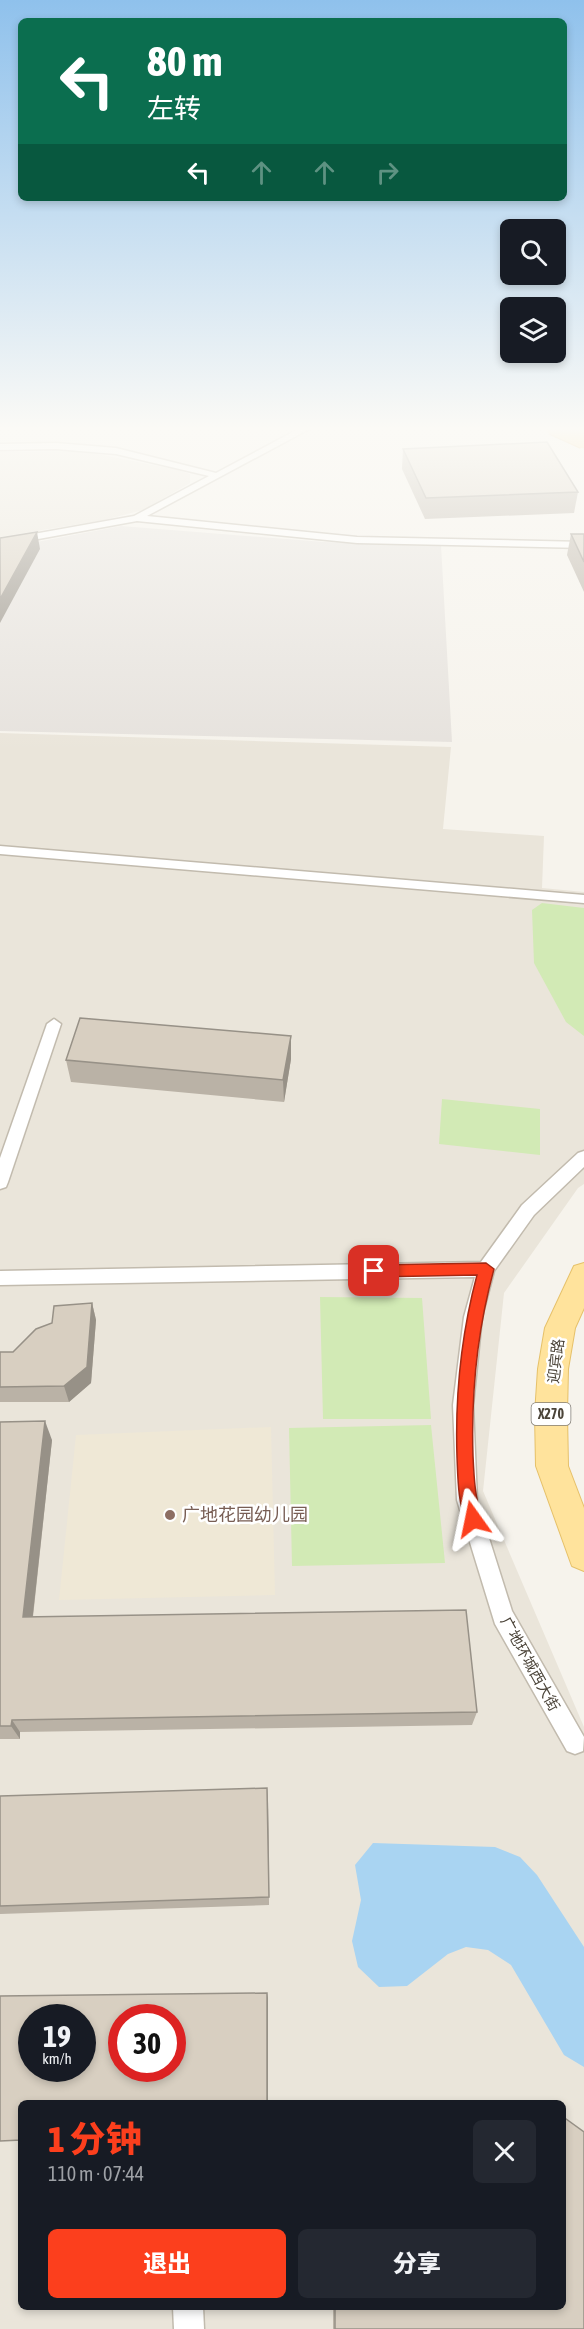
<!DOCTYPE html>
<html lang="zh">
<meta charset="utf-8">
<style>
:root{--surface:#171b24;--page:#242831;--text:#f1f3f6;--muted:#9ea1a6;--accent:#fc3f1d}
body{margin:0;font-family:"Asap Condensed","Noto Sans SC",sans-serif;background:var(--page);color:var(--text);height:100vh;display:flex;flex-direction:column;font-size:22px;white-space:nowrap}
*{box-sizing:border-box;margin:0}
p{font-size:20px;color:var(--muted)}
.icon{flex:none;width:33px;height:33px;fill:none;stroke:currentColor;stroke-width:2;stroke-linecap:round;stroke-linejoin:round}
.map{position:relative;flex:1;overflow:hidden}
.panel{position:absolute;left:18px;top:2100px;width:548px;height:210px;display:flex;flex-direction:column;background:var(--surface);border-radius:9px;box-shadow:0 3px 9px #0003}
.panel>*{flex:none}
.guide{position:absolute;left:18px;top:18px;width:549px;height:183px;border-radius:9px;box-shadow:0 3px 9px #0003;background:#0b6e4f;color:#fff;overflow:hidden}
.fabs{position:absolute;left:500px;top:219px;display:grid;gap:12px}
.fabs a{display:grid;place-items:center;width:66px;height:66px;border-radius:9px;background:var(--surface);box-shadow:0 3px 9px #0003;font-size:30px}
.speed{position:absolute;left:18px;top:2004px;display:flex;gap:12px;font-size:30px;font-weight:700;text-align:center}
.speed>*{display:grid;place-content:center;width:78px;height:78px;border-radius:50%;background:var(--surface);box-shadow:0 3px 9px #0003;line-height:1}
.speed small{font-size:15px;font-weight:400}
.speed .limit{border:9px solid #d22;background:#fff;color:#111}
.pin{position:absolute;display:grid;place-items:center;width:51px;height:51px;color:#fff;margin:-26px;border-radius:12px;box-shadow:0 3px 9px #0006}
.me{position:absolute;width:66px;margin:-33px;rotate:348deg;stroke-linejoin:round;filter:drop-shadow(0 0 4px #0008)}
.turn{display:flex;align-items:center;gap:21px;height:126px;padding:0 30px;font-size:27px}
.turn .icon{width:78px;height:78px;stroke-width:2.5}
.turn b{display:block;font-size:42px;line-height:51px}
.lanes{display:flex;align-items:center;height:57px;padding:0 30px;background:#0003;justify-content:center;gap:30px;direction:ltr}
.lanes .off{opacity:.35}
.round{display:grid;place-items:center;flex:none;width:63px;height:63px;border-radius:9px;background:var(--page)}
.head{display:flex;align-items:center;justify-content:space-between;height:102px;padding:0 30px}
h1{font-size:36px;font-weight:800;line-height:45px;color:var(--accent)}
.action{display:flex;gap:12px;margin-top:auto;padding:12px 30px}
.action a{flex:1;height:69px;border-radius:9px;background:var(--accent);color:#fff;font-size:24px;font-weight:800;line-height:69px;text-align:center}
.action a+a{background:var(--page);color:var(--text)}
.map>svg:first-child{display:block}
.residential{fill:#eae5da;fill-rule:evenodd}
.industrial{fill:#e6e2dd}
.education{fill:#efe8d6}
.green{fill:#d2eab5}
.water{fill:#a9d4f2}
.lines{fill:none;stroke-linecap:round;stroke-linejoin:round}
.street-casing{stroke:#c2bbae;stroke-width:3}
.primary-casing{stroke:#e6c16a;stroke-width:2}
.street{fill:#fff;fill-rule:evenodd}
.primary{fill:#ffe39c;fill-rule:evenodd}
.highway-bridge-casing{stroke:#e0a43c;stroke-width:19;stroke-linecap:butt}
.highway-bridge{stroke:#ffcf6e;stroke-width:17}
.wall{fill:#bab2a6}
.shaded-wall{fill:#979187}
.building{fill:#d8cfc1;stroke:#979187;stroke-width:1.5;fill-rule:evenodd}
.route{fill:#fc3f1d;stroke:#a42913;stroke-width:1.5}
.education-dot{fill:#8d6e63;stroke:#fff;stroke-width:2}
.labels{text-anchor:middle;stroke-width:5;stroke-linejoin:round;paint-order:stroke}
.shield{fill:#fff;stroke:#817c74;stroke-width:1.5}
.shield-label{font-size:14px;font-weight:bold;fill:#4b4439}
.street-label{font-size:15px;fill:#4b4439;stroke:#fff}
.near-education-label{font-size:18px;fill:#785e54;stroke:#fff;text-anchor:start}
</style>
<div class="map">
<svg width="584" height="2329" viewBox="0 0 584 2329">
<rect width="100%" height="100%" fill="#f6f3ec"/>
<!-- residential -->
<g class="residential">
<polygon points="82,451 178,470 190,474 190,483 143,510 104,520 0,537 0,452"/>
<path d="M0 733 451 747 443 829 544 836 542 888 584 892V1184L578 1188 504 1293 483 1491 584 1727V2329H0ZM32 2018H82V2068H32ZM122 2018H172V2068H122ZM21 2103H562V2307H21Z"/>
</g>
<!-- industrial -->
<polygon class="industrial" points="121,526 324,542 441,545 452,742 0,731 0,549"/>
<!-- education -->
<polygon class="education" points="271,1427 275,1595 59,1600 76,1435"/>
<!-- green -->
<g class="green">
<polygon points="542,903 584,908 584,1036 566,1022 534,963 532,910"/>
<polygon points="442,1099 540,1109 540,1155 439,1144"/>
<polygon points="320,1297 422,1298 431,1419 323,1419"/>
<polygon points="431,1425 445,1563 292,1566 289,1428"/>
</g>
<!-- water -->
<polygon class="water" points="373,1843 495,1847 520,1857 537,1875 584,1947 584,2067 564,2055 511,1965 488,1950 466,1947 448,1954 407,1986 379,1987 358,1967 352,1941 361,1900 355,1865"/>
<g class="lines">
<defs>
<g id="street">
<polygon points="304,426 315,426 147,516 357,537 584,542 584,548 357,543 137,521 0,546 0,540 134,516 209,476 116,454 56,449 0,450 0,444 56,443 116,448 216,473"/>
<polygon points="0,846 584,895 584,903 0,854"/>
<polygon points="54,1019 61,1024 8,1182 6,1187 0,1189 0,1158 47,1024"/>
<polygon points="584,1151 584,1167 534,1215 494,1271 482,1317 473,1405 477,1500 512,1611 584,1737 583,1751 575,1754 567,1751 495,1624 457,1500 453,1405 464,1317 475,1277 0,1285 0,1271 481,1262 522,1205 578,1153"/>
<polygon points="173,2307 203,2307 204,2329 174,2329"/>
</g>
<polygon id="primary" points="584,1263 584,1308 575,1328 568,1369 567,1414 568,1466 584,1508 584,1571 572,1566 536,1466 535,1414 538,1369 545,1328 574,1266"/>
</defs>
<!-- street casing -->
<use href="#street" class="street-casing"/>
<!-- primary casing -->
<use href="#primary" class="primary-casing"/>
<!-- street -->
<use href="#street" class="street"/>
<!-- primary -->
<use href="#primary" class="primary"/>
<defs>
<polyline id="highway-bridge" points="553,426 584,440"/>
</defs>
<!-- highway-bridge casing -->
<use href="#highway-bridge" class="highway-bridge-casing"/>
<!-- highway-bridge -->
<use href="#highway-bridge" class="highway-bridge"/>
</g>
<!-- wall -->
<g class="wall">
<polygon points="403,449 578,492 574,513 425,519 402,469"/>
<polygon points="571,534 584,534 584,592 567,555"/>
<polygon points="291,1036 291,1059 284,1102 71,1082 66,1060"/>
<polygon points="92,1303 96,1320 91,1383 69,1402 0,1402 0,1352 13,1352 52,1323"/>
<polygon points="0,1422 52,1440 33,1617 477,1712 472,1725 20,1732 20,1739 0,1739"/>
<polygon points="0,1796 268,1799 269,1905 0,1914"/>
<polygon points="333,2307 562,2307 584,2329 333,2329"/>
</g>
<!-- shaded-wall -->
<g class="shaded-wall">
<polygon points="37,532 40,549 0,623 0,599"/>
<polygon points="291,1036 291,1059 284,1102 283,1080"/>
<polygon points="92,1303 96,1320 91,1383 69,1402 64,1386"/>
<polygon points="45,1421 52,1440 31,1632 23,1617"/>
<polygon points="12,1720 20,1732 20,1739 11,1726"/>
<polygon points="267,1788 268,1799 269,1905 269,1897"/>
<polygon points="267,1993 268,1998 268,2103 267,2103"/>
</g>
<!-- building -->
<g class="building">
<polygon points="547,442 578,492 426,498 403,449"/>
<polygon points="37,532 0,599 0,538"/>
<polygon points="571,534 584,534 584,562"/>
<polygon points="80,1018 291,1036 283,1080 66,1060"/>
<polygon points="92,1303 87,1367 64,1386 0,1387 0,1352 13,1352 36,1329 52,1323 54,1306"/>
<polygon points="45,1421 23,1617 466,1610 477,1712 12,1720 11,1726 0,1726 0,1422"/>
<polygon points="267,1788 269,1897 0,1906 0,1796"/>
<path d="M267 1993V2103H21V2140L0 2141V1996ZM32 2018H82V2068H32ZM122 2018H172V2068H122Z"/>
<polygon points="562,2116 584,2132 584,2329 335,2329 335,2307 562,2307"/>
</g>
<!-- sky -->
<linearGradient id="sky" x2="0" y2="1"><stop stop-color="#8fc1ec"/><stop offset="0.57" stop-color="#fbfaf6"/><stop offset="1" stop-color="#fbfaf6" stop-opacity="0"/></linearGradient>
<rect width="584" height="752" fill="url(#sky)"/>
<!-- route -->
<path class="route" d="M486 1263 494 1269C477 1331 471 1392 473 1456 474 1478 475 1498 482 1519L479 1525 473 1527 467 1525C458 1503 458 1481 457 1457 455 1395 461 1335 477 1275L374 1277 366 1271 374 1265Z"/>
<!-- markers -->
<circle class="education-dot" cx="170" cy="1515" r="6"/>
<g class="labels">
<!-- shield labels -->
<rect class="shield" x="531.5" y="1403" width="39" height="22" rx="4.5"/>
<g class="shield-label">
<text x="551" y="1419">X270</text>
</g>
<!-- street labels -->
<g class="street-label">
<text transform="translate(556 1361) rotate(-83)" y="5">迎宾路</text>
<text transform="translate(530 1664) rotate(61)" y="5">广地环城西大街</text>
</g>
<!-- near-education labels -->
<g class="near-education-label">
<text x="182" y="1521">广地花园幼儿园</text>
</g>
</g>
</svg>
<div class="fabs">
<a><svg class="icon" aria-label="search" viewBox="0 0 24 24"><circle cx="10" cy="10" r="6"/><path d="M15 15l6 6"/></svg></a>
<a><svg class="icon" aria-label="layers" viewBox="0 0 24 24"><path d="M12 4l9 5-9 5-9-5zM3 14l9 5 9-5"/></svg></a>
</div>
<div class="speed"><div>19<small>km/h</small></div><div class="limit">30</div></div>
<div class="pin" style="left:374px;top:1271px;background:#d93025"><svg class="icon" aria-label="arrive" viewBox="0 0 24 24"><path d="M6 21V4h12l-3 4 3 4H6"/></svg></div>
<svg class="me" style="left:473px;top:1519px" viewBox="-20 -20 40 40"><path d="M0-17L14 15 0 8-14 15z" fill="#fc3f1d" stroke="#fff" stroke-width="4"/></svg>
<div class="guide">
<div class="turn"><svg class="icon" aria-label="left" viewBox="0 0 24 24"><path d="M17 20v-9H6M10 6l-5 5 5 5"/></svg><div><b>80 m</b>左转</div></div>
<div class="lanes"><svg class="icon" aria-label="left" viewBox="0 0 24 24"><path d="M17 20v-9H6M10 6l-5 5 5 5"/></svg><svg class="icon off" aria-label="ahead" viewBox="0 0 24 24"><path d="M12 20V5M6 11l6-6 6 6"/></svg><svg class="icon off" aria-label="ahead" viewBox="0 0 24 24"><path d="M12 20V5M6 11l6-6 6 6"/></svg><svg class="icon off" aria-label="right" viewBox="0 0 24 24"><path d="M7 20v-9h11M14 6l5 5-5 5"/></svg></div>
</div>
<section class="panel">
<div class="head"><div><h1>1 分钟</h1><p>110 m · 07:44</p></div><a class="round"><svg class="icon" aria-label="close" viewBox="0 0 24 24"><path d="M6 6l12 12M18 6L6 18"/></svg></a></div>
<div class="action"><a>退出</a><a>分享</a></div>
</section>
</div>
